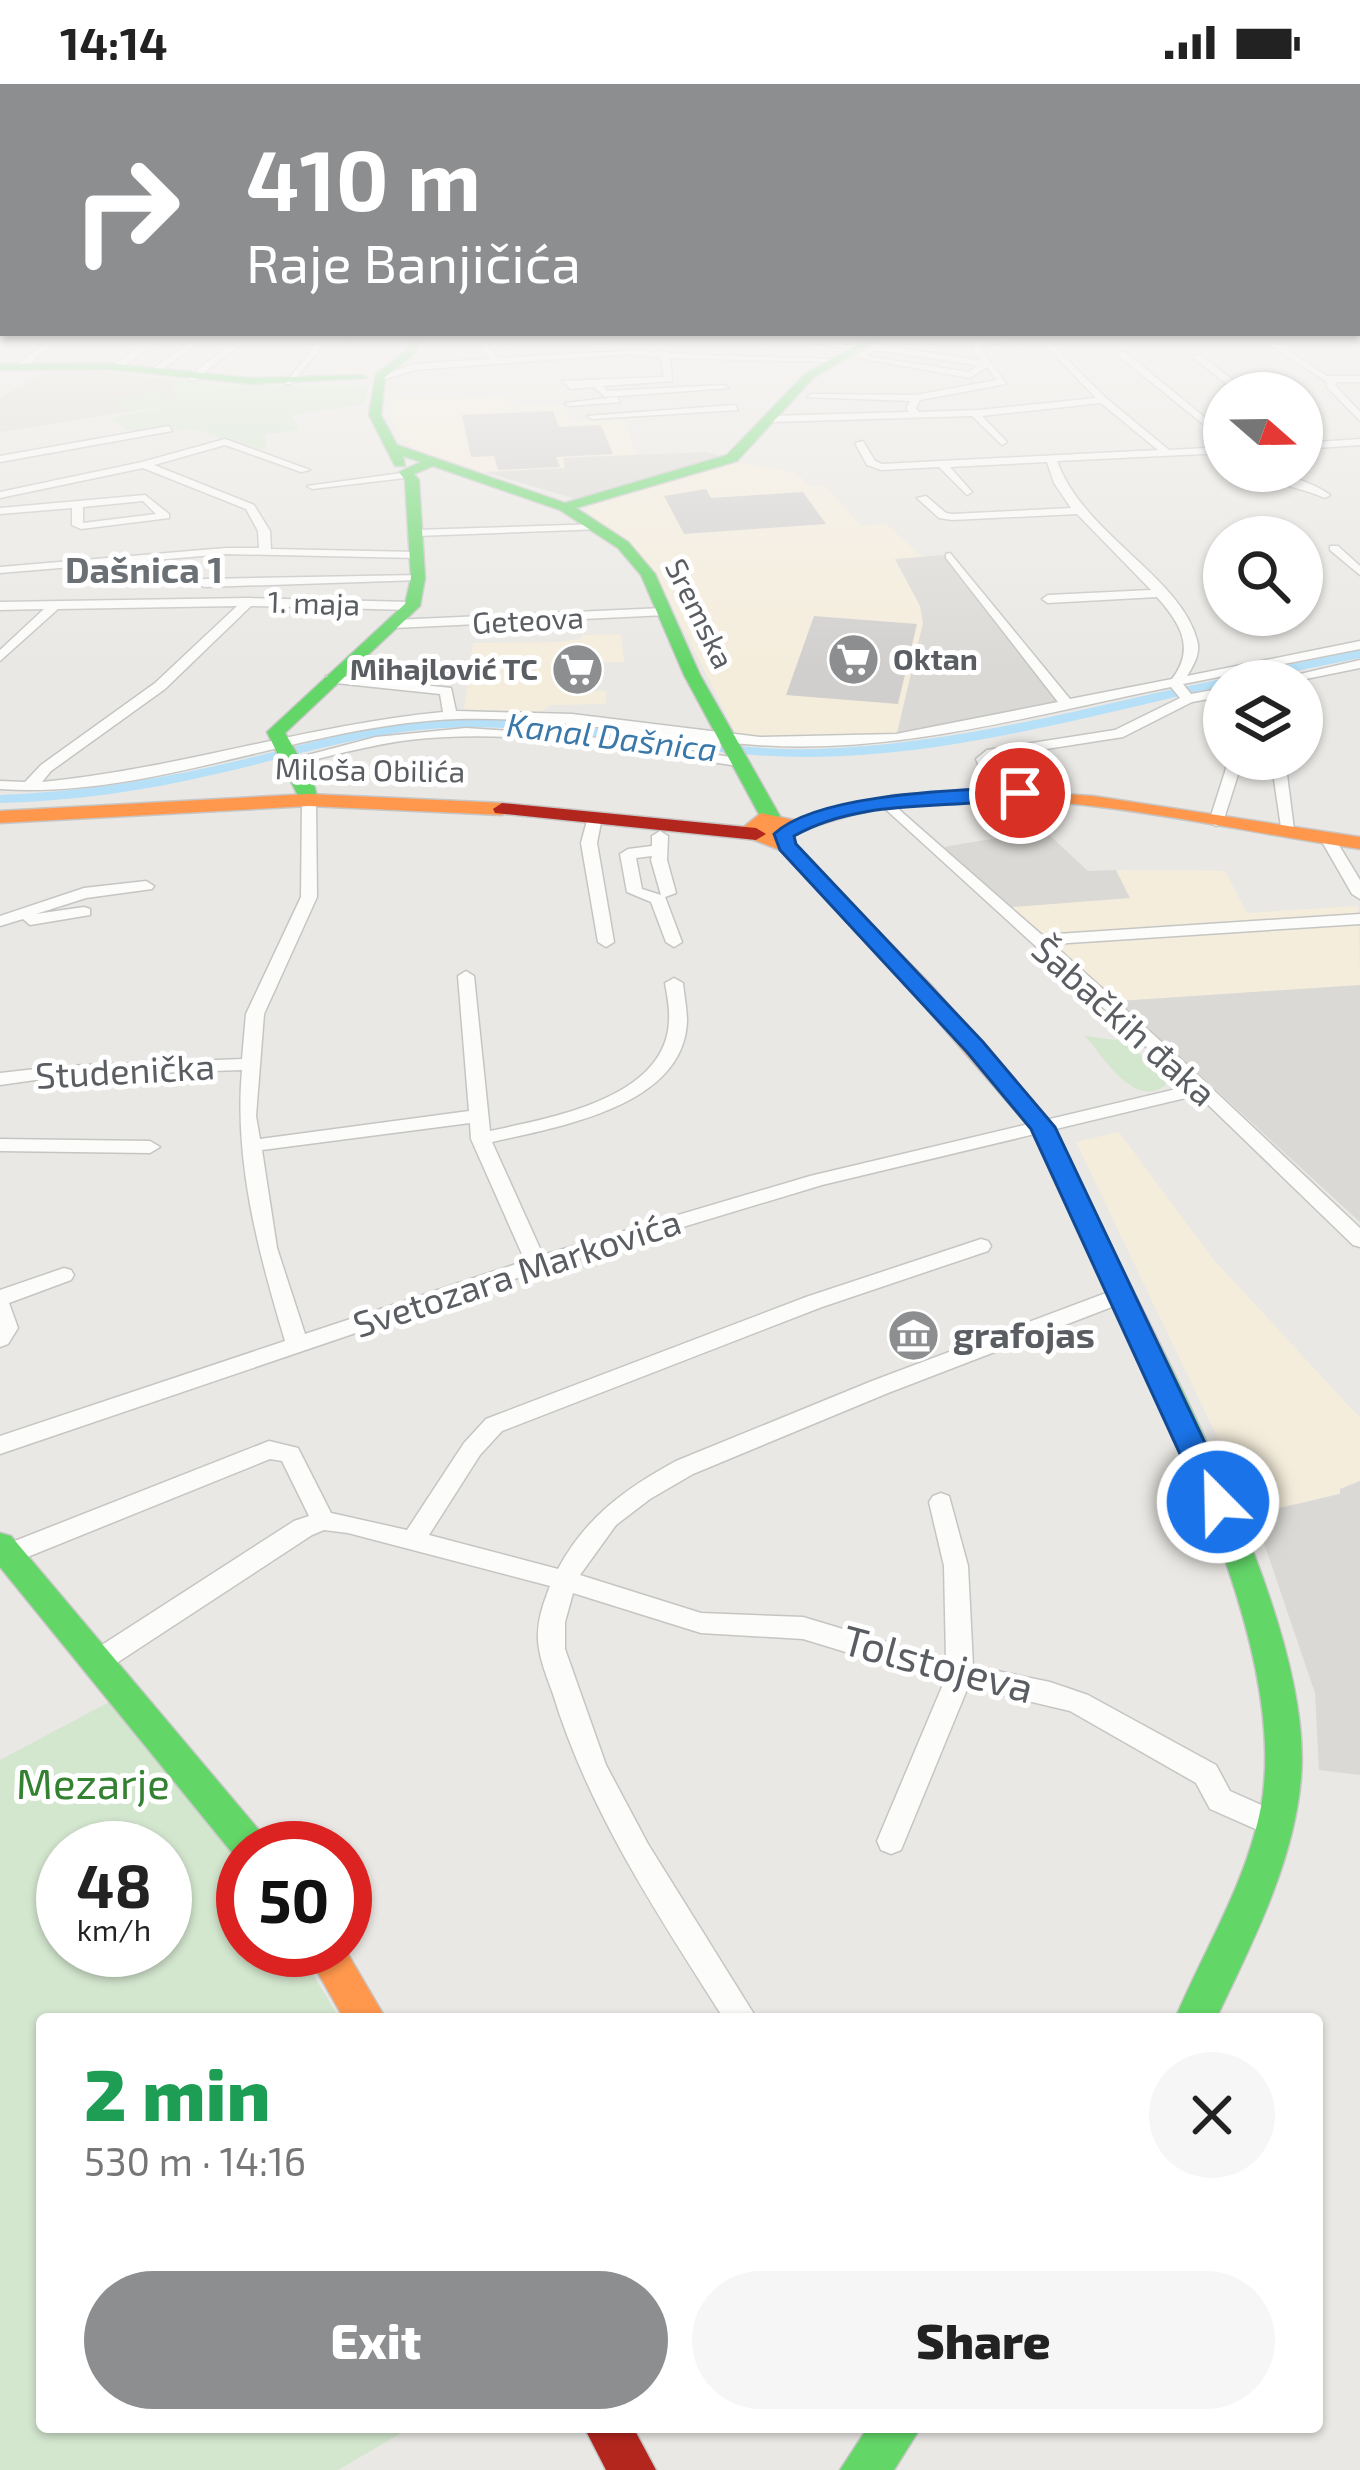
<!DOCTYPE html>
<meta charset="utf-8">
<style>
:root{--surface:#fff;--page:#f6f6f6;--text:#222;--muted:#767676;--accent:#8c8e90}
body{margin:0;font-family:"Exo 2",sans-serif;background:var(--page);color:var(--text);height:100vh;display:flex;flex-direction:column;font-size:45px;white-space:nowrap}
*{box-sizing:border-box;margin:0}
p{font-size:39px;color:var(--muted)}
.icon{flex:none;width:66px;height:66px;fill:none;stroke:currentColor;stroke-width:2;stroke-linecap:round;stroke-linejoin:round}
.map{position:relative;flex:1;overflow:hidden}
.details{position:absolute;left:36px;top:1929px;width:1287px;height:420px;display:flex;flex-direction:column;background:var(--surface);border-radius:12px;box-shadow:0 3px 9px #0004}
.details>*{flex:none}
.top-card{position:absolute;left:0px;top:0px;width:1362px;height:252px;box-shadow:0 3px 9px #0004;background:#8c8e90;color:#fff;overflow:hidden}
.needle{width:78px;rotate:110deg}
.controls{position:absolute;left:1203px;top:288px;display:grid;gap:24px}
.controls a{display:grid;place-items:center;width:120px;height:120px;border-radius:50%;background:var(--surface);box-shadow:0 3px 9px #0004;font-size:60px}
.speed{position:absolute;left:36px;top:1737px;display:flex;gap:24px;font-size:60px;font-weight:700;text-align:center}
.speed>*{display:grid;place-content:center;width:156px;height:156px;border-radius:50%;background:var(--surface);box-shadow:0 3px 9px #0004;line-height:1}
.speed small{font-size:30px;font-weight:400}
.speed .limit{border:18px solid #d22;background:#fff;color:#111}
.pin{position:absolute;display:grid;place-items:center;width:102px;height:102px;color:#fff;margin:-51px;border:6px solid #fff;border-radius:50%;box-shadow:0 3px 12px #0007}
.me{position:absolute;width:132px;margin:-66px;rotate:337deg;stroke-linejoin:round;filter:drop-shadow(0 0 9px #0008)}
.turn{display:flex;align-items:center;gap:42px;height:252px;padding:0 48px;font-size:54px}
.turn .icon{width:156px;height:156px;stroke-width:2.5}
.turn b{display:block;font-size:84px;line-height:102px}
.round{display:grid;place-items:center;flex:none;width:126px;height:126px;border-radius:63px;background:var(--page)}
.head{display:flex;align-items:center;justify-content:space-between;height:204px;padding:0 48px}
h1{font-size:72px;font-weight:800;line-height:90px;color:#1e9e55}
.cta{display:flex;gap:24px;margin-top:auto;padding:24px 48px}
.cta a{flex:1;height:138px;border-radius:72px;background:var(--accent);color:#fff;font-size:48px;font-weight:800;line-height:138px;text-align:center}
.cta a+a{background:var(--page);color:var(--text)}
.status{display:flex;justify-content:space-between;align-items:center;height:84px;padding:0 60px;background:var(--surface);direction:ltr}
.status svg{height:33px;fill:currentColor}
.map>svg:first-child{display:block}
.commercial{fill:#f5eddc}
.industrial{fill:#dbd9d5}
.education{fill:#dedad3}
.green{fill:#d3e6ce;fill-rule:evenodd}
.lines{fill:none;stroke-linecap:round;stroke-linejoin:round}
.canal{fill:#b6e0f7;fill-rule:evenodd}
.building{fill:#d1cfcd}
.street-casing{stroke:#c5c5c4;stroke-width:3}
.fast-casing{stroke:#c6c6c6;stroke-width:3}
.slow-casing{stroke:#c6c6c6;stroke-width:3}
.jam-casing{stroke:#c6c6c6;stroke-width:3}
.street{fill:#fcfcfb;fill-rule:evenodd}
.fast{fill:#63d668;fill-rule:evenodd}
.slow{fill:#ff974d;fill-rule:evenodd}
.jam{fill:#b3261e;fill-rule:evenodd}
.route{fill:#1a73e8;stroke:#114b97;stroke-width:3}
.labels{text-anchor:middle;stroke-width:10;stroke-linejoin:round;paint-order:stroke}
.far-street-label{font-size:30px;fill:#5a5e62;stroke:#fff}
.far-poi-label{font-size:30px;font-weight:bold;fill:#5a5e62;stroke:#fff;text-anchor:start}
.far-water-label{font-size:33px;font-style:italic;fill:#3978a9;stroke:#fff}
.far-quarter-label{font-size:36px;font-weight:bold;fill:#6a7074;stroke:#fff}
.street-label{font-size:36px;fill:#5a5e62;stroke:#fff}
.poi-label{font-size:36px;font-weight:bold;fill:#5a5e62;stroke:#fff;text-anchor:start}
.near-street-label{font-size:42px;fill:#5a5e62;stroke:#fff}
.near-park-label{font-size:42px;fill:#348132;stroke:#fff}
</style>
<div class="status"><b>14:14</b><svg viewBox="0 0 49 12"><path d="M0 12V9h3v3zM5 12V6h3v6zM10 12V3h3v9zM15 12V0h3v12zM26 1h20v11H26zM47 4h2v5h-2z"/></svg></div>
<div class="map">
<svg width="1360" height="2386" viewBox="0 0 1360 2386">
<rect width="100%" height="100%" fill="#eae8e4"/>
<!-- commercial -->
<g class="commercial">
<polygon points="505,312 509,322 562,320 572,338 623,334 636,370 564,374 566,384 484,388 415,365 401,354 391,335 390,315"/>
<polygon points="738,378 795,388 810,402 825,402 861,442 886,440 923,473 895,476 920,522 923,539 897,649 764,655 737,652 658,494 638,467 585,427 594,421"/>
<polygon points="621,550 624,578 581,579 581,607 606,607 606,620 550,621 541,628 464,625 473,559 559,558 581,555 582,551"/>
<polygon points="1116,786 1225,787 1247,829 1358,822 1360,901 1119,917 1012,823 1129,814"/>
<polygon points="1119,1048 1213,1175 1360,1334 1360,1397 1340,1405 1341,1409 1254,1430 1076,1058"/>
</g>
<!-- industrial -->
<g class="industrial">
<polygon points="706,368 722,372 701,382 579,416 484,388 565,384 563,374"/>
<polygon points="945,471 1061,619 897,649 923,539 920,522 895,475"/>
<polygon points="1044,746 1088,787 1116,786 1130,814 1012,823 943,763"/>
<polygon points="1360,901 1360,1138 1119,917"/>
<polygon points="1360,1397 1360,1691 1319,1686 1315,1609 1254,1430 1340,1410 1340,1405"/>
</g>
<!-- education -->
<polygon class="education" points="57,283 171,295 178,320 0,348 0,314"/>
<!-- green -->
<g class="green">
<polygon points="171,295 223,301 367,301 366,320 291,331 300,346 265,351 267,364 257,366 193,345 133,350 110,334 169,322 128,328 114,315 158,308 177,320"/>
<path d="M1085 952 1115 956 1122 952 1168 999C1136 1029 1104 973 1085 952Z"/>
<path d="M111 1617 243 1783V1866H298L340 1935H42V2343H412L338 2386H0V1676ZM63 1764H165V1866H63Z"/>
</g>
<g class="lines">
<!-- canal -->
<path class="canal" d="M1360 566V574L1247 597H1224V602C1088 632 951 672 812 673 684 674 559 635 430 645 357 651 287 674 216 690 145 707 73 717 0 719V711C73 708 144 698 215 682 286 666 356 643 428 637 559 626 686 668 816 665 932 661 1044 635 1156 609 1224 594 1292 580 1360 566Z"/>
</g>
<!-- building -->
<g class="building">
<polygon points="553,327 559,343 601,341 613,370 556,373 560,383 498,386 494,372 471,373 462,331"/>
<polygon points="706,405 711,414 803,408 826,440 684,450 664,412"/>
<polygon points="814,532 917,540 898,620 786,611"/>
</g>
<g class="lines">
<defs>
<g id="street">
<polygon points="56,251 65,251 25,283 19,283 19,279"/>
<polygon points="156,251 165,251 120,285 114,285 114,281"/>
<polygon points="199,251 206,252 157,290 151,290 151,286"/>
<polygon points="295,251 422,256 418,259"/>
<polygon points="513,251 539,251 487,258 498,274 644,266 680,251 691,251 651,267 695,271 837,275 833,278 670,274 672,297 603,302 607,307 724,301 729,304 605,313 594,303 571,305 562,297 664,293 661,273 628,270 415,286 382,296 378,293 414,280 489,275 479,254"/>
<polygon points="768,251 786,251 859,263 855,266"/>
<path d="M1023 251H1048L1046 255 1106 314 1169 366 1224 363V369L1057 377C1083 450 1181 493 1197 556 1201 569 1194 581 1187 592L1360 557V565L1183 600 1191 610 1224 604V612L1192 618 1123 653 996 673 991 676 1003 707 996 711 989 707 976 675 987 666 1115 646 1180 614 1171 603C1036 630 897 671 757 661 657 654 559 632 458 635 306 640 150 716 0 705V697L25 698 41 681 155 599 237 522 58 525 0 577V566L44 525 0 526V518L248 514 412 518 418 522 412 526 251 522 165 605 51 687 42 698C177 685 307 641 443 628L440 610 326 598V592L331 591 451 604 456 627 572 630 760 653 896 650 1058 618 946 474V470L950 469 1070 615 1172 595C1196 564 1180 539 1157 513L1048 519 1042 515 1048 511 1151 506 1077 430 952 436 939 434 917 414 926 412 946 429 952 430 1071 424 1054 399 1047 378 950 383 972 408 967 411 939 383 881 386 867 381 855 359 863 357 875 377 882 380 1158 366 1101 319 982 332 1007 358 1002 361 972 332 771 338 766 335 771 332 909 328 906 324 910 317 807 313 812 310 916 311 997 296 987 283 970 294 854 273 875 260 982 277 971 262 975 256ZM1038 254 1096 314 979 326 919 328 916 324 920 316 1006 300 979 262ZM876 266 976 281 977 282 968 288 866 272Z"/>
<polygon points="1166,251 1176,251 1178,253 1174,256"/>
<polygon points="1254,251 1263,251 1327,292 1360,292 1360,298 1336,298 1335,301 1360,328 1360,337 1327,303 1327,298"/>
<polygon points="230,261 237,263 195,296 189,296 189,292"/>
<polygon points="315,261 322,263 291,300 285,300"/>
<polygon points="1119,268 1125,268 1224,349 1224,357 1119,272"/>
<polygon points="1195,271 1201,271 1249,309 1238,309 1195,275"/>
<polygon points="617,313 620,318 570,322 565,319"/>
<polygon points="735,321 738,326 592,335 587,332"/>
<polygon points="169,342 172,347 0,378 0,372"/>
<polygon points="225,355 310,386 301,388 225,361 154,381 254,421 270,447 271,465 417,468 423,471 417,474 226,470 0,489 0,483 226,464 259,464 258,447 246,425 143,384 0,414 0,408 142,378"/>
<polygon points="1360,355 1360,361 1302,365 1302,359"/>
<path d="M1261 387C1279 387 1316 400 1330 411L1325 414C1304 404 1278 403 1261 387Z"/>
<polygon points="409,388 413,393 312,405 307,402"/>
<path d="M145 411 169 430V434L81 445 72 441V424L0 430V424ZM143 417 156 430 83 439V423Z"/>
<polygon points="599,440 604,443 603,445 416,452 410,449 416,446"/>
<polygon points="1330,462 1338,462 1360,482 1360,491 1330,466"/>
<polygon points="418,491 424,494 422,496 204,503 198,499 204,495"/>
<polygon points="663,524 667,525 667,531 394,544 388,540 394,536"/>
<polygon points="1360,576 1360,584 1296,597 1270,597"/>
<path d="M466 644 583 652 738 674 745 678 738 682C630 666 518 643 409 656 369 661 331 672 292 681L285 677 376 653Z"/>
<polygon points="1229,675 1243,675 1223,738 1216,742 1209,738"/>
<polygon points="1271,675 1285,675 1295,753 1282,750"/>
<path d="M309 712 316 716 317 813 264 930 256 1032 260 1055 469 1027 458 892 466 887 474 892 490 1047C549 1034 666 1015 669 937 670 924 667 911 665 899L674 894 683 899C684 911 687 925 687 937 684 1023 557 1043 492 1058L543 1171 810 1092 1189 1002 882 722V716L887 715 1042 851 1360 830V840L1053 860 1186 980 1360 1144V1163L1353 1161 1198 1011 822 1101 544 1185 0 1370V1352L285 1257C258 1167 234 1078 242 986L63 992 0 1001V989L63 982 242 975 246 930 301 813 302 716ZM470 1039 471 1055 525 1177 305 1250 277 1164 262 1066Z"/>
<polygon points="595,729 602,733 597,759 614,858 606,863 598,858 581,759 588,733"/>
<path d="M660 747 668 752 667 776 676 809 665 813 682 858 674 863 666 858 651 818 627 808 620 770 628 765 652 762V752ZM652 772 651 776 661 811 642 805 636 774Z"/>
<polygon points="1329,751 1334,753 1360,796 1360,815 1352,810 1321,756"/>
<polygon points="146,797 154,802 152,805 86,814 36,830 84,823 90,825 90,831 30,841 23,835 0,842 0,832 84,804"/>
<polygon points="0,1055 150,1057 160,1063 150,1069 0,1067"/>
<path d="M981 1155 988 1157 991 1162 988 1167 822 1223 502 1347 480 1371 429 1451 558 1485C585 1434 626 1404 676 1377L872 1297 1114 1206H1130L1133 1211 1130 1216 888 1309 693 1390 650 1415 616 1441 580 1491 701 1529 803 1533 946 1576 944 1482 929 1418 933 1412 941 1409 949 1412 968 1482 973 1582 1050 1598 1088 1611 1216 1681 1230 1707 1286 1732 1290 1741 1286 1750 1276 1754 1210 1725 1196 1699 1070 1627 968 1603 901 1766 891 1770 881 1766 877 1757 944 1598 803 1555 701 1549 573 1509 565 1538V1565L606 1681 648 1760 757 1935H724C658 1831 589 1728 553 1610 547 1593 539 1574 538 1556 537 1537 543 1520 550 1502L348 1449 324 1446 312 1451 109 1584 100 1587 91 1584 87 1576 91 1568 294 1437 309 1432 282 1377 270 1375 20 1476 11 1479 0 1472 2 1462 269 1357 298 1364 331 1429 407 1446 464 1359 486 1335 806 1213Z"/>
<polygon points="64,1184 71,1186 74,1191 71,1196 9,1219 18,1244 8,1260 0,1263 0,1206"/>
</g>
<g id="fast">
<polygon points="415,251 425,251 414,270 385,293 381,331 397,361 565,419 727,371 805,290 873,251 885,251 813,294 737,377 576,424 628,458 655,490 700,591 781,734 778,738 761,734 684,591 641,491 618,464 560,426 433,382 414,390 419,396 425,494 420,522 285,649 313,697 318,716 302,720 267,648 405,520 411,494 405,396 399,388 421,378 403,372 405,382 395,382 369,331 376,290 406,266"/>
<polygon points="107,279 250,294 361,291 367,294 250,300 107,285 0,286 0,280"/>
<path d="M1110 1177 1123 1186C1186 1315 1313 1551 1301 1694 1294 1779 1252 1859 1216 1935H1175C1205 1864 1246 1800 1261 1723 1290 1564 1164 1329 1097 1186Z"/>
<polygon points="0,1449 11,1452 264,1752 269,1764 243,1764 243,1778 238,1776 0,1483"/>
<polygon points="868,2343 921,2343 894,2386 840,2386"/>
</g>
<g id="slow">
<path d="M986 705 1093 712 1360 753V765C1213 744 1061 702 912 719 872 724 834 736 796 748L788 755 931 901 1051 1038 1123 1186 1110 1195 1097 1186 1031 1045 915 911 780 766 754 756 741 745 761 729 794 736 895 711Z"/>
<polygon points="309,710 502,719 511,725 502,731 309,722 0,739 0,727"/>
<polygon points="345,1865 386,1935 344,1935 305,1866"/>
</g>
<g id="jam">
<polygon points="502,719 756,744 766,750 756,756 495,729 493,725"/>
<polygon points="584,2343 633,2343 656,2386 606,2386"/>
</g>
</defs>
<!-- street casing -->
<use href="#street" class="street-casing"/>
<!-- fast casing -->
<use href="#fast" class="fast-casing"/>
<!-- slow casing -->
<use href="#slow" class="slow-casing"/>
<!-- jam casing -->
<use href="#jam" class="jam-casing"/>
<!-- street -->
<use href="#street" class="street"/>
<!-- fast -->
<use href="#fast" class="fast"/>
<!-- slow -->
<use href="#slow" class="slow"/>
<!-- jam -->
<use href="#jam" class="jam"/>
</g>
<!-- sky -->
<linearGradient id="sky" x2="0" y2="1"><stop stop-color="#94c6ee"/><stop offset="0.43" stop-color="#f6f5f3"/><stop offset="1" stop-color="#f6f5f3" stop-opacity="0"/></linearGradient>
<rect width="1360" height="585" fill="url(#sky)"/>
<!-- route -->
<path class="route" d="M1020 703 1027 705V713C950 727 865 712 794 752L796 760 983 958 1055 1043 1233 1418 1229 1426H1207L1202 1418 1031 1045 967 968 780 766 774 750C817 709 960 706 1020 703Z"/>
<!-- icons -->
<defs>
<symbol id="supermarket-disc" viewBox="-11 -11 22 22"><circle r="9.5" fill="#8c8e90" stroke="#fff"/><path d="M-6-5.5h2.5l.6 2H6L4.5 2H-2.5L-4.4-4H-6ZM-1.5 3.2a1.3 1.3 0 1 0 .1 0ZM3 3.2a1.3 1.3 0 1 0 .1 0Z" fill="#fff"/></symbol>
<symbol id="museum-disc" viewBox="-11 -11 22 22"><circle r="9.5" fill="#8c8e90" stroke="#fff"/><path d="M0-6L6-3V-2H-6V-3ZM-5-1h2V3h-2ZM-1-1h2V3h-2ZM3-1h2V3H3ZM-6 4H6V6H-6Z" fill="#fff"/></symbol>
</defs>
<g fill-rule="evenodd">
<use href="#supermarket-disc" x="824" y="546" width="59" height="59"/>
<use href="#supermarket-disc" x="548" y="556" width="59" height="59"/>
<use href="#museum-disc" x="884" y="1222" width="59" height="59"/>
</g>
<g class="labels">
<!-- far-street labels -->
<g class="far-street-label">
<text transform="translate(314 520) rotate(2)" y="10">1. maja</text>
<text transform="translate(699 530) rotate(64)" y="10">Sremska</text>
<text transform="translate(528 537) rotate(-3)" y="10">Geteova</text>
<text transform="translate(370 687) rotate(1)" y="10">Miloša Obilića</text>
</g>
<!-- far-poi labels -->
<g class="far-poi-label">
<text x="893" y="586">Oktan</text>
<text x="538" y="596" text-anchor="end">Mihajlović TC</text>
</g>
<!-- far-water labels -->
<g class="far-water-label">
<text transform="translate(612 653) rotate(7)" y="12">Kanal Dašnica</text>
</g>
<!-- far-quarter labels -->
<g class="far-quarter-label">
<text x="144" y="499">Dašnica 1</text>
</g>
<!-- street labels -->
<g class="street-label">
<text transform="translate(1124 937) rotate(42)" y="13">Šabačkih đaka</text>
<text transform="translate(125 987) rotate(-3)" y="13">Studenička</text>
<text transform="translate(517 1189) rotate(-18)" y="13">Svetozara Markovića</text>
</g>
<!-- poi labels -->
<g class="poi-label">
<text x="953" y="1264">grafojas</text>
</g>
<!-- near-street labels -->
<g class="near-street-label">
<text transform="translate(938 1580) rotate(15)" y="15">Tolstojeva</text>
</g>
<!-- near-park labels -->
<g class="near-park-label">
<text x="93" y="1715">Mezarje</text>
</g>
</g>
</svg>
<div class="controls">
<a><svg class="needle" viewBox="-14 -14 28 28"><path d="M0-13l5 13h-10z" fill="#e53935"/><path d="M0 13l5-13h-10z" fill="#767676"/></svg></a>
<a><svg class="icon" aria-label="search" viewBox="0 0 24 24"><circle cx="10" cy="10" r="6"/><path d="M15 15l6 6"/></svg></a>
<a><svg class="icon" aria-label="layers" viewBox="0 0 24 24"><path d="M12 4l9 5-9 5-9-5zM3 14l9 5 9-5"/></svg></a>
</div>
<div class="speed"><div>48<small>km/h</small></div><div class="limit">50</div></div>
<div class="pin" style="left:1020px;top:709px;background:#d93025"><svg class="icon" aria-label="arrive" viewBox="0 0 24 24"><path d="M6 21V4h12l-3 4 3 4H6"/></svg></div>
<svg class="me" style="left:1218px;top:1418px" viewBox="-20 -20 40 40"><circle r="17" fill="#1a73e8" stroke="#fff" stroke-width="3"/><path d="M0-11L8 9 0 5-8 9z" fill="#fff"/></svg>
<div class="top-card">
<div class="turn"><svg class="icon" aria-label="right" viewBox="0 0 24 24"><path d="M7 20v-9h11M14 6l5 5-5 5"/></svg><div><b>410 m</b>Raje Banjičića</div></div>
</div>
<section class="details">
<div class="head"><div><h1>2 min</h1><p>530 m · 14:16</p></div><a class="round"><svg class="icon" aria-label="close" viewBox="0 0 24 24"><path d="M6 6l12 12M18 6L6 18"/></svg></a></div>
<div class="cta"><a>Exit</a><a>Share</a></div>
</section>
</div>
